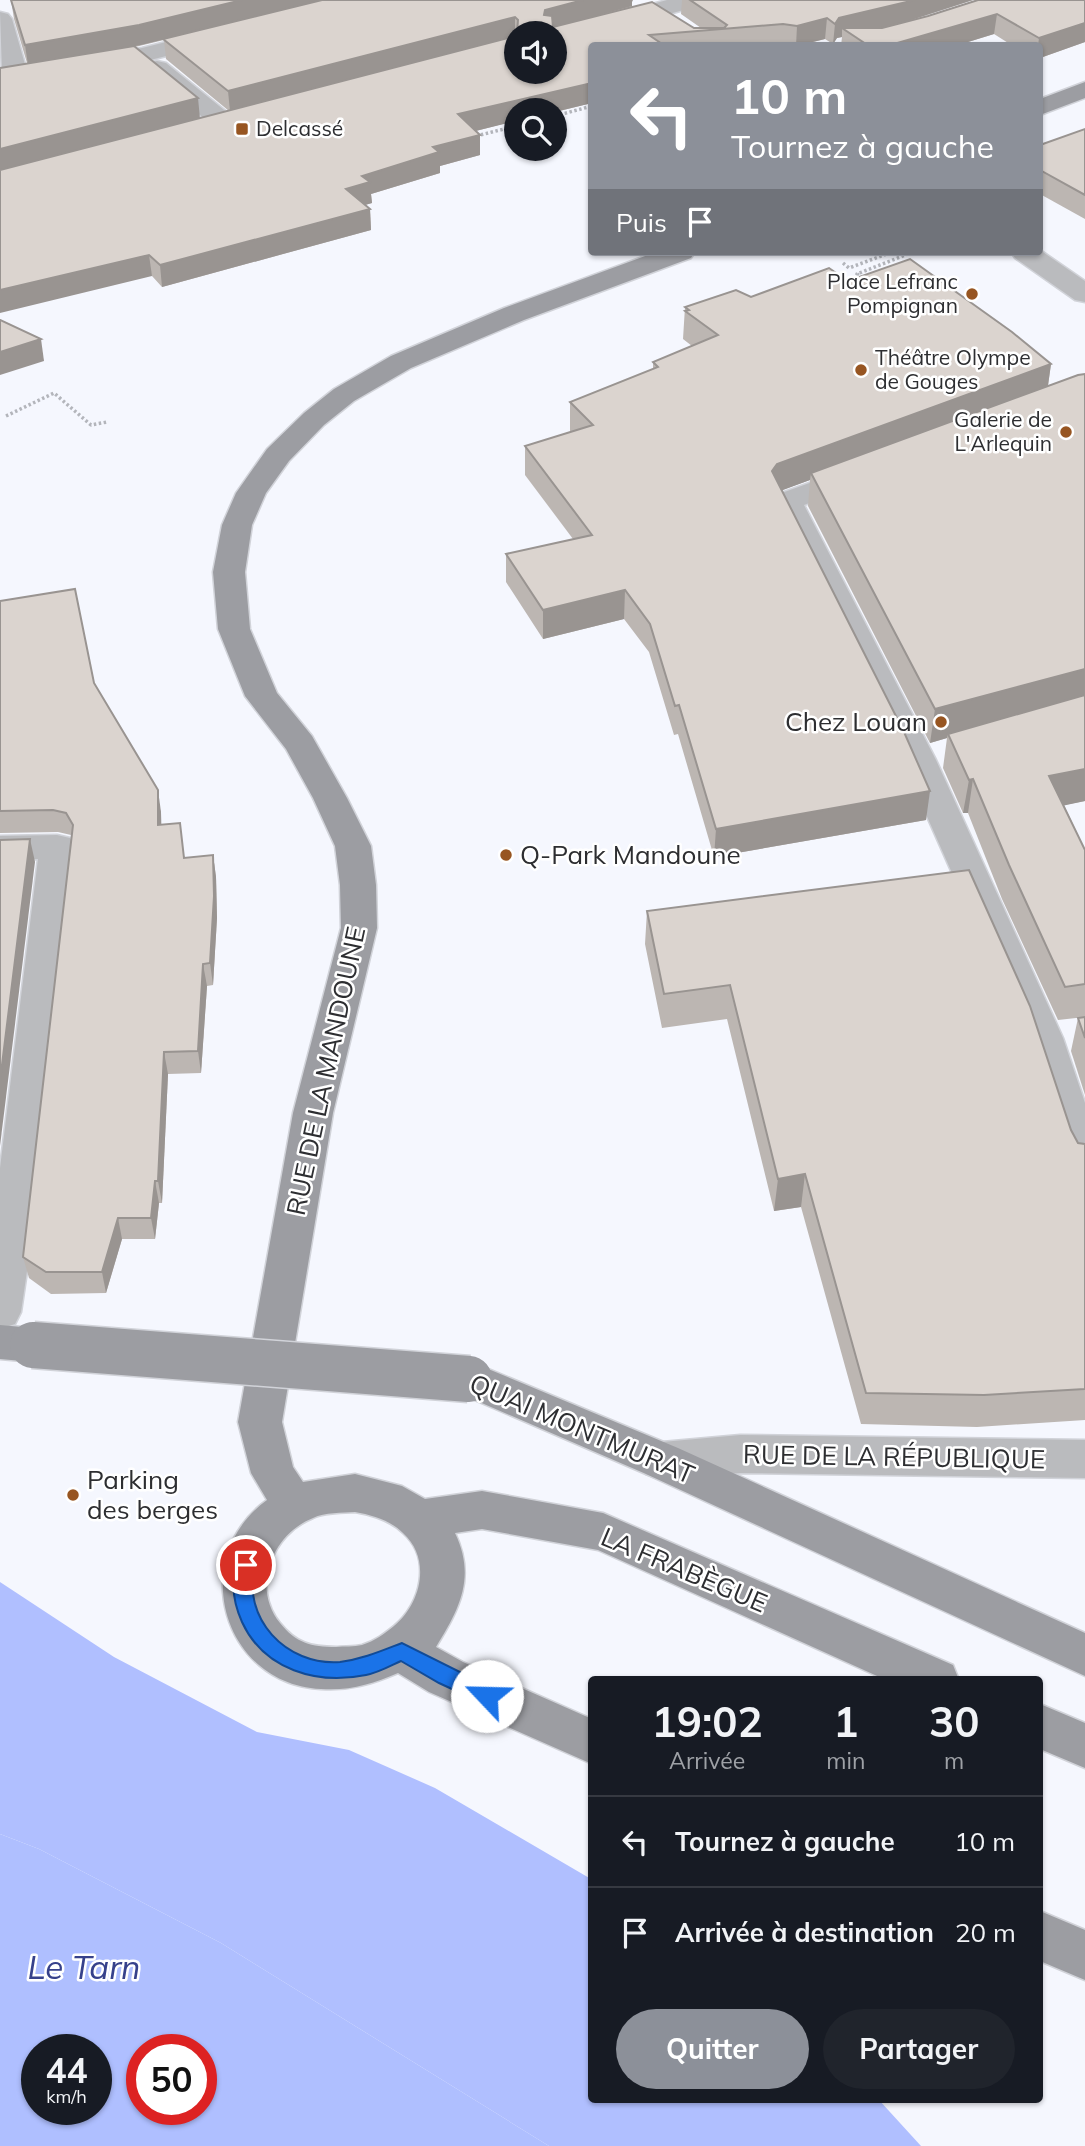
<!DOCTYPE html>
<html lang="fr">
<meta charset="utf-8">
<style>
:root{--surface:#171b24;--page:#20242c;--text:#f1f3f6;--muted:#9ea1a6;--line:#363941;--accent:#8c9099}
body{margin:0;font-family:Mulish,sans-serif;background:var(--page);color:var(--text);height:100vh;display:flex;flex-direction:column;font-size:26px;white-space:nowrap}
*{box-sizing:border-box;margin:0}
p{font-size:23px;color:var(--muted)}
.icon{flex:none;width:38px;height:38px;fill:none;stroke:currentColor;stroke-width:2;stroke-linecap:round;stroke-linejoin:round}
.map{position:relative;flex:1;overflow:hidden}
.side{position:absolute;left:588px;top:1676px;width:455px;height:427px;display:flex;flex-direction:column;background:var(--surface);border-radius:7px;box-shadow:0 2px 5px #0004}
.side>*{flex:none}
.banner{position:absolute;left:588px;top:42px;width:455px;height:214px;border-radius:7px;box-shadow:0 2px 5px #0004;background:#8c9099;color:#fff;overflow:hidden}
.tools{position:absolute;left:504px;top:21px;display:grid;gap:14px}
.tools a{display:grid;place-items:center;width:63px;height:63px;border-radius:50%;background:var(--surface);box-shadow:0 2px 5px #0004;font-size:35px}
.speed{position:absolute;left:21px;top:2034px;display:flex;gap:14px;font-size:35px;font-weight:700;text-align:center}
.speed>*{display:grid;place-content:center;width:91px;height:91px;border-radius:50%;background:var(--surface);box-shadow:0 2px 5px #0004;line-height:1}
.speed small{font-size:18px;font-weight:400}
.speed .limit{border:10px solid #d22;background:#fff;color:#111}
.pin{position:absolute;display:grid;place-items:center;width:60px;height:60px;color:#fff;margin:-30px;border:4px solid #fff;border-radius:50%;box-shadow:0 2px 7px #0007}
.me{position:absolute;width:77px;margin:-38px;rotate:294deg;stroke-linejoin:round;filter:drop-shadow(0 0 5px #0008)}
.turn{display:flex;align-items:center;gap:24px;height:147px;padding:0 28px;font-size:32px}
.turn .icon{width:91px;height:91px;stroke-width:2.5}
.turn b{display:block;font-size:49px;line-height:60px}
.then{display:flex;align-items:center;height:66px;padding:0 28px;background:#0003;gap:14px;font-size:26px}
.eta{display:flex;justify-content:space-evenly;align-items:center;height:119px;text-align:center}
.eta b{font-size:42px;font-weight:700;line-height:49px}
.action{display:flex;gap:14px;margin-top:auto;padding:14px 28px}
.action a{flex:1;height:80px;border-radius:42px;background:var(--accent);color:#fff;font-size:28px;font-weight:700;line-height:80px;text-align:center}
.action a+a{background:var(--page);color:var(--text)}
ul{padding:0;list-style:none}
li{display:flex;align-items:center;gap:21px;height:91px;padding:0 28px;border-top:2px solid var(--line)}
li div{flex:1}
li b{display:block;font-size:26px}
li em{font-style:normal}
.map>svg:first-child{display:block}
.forest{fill:#b0bfff}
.water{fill:#afbfff;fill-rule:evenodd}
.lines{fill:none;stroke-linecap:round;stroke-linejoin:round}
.minor-casing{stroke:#d1d3d9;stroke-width:3}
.secondary-casing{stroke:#d1d3d9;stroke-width:3}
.path{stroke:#b3b5bb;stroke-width:3.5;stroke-dasharray:2.5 2.5;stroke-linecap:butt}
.minor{fill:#babbbe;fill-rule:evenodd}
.secondary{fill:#9c9da2;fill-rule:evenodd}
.secondary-bridge-casing{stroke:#d1d3d9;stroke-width:49;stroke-linecap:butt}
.secondary-bridge{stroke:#9c9da2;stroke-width:46}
.wall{fill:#bcb6b2;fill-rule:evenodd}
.shaded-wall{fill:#999491}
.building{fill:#dbd4cf;stroke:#999491;stroke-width:2}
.route{fill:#1a73e8;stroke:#114b97;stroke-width:2}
.poi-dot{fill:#975521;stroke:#fff;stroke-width:2.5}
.labels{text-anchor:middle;stroke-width:5;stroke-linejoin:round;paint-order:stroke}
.far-poi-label{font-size:21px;fill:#2d2e31;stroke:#fff;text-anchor:start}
.poi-label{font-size:26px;fill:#2d2e31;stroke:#fff;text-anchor:start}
.street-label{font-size:26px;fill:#2d2e31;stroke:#fff}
.near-water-label{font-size:33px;font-style:italic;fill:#36418b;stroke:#fff}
</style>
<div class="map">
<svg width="1085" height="2146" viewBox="0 0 1085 2146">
<rect width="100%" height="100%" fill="#f5f7fe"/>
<!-- forest -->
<polygon class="forest" points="0,1582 114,1657 257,1732 349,1750 435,1788 591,1879 592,2100 879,2100 921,2146 549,2146 221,1943 39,1849 0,1834"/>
<!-- water -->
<path class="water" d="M0 1834 39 1849 221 1943 549 2146H0ZM37 2049H96V2109H37ZM142 2049H201V2109H142Z"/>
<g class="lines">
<defs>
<g id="minor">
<polygon points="667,0 706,0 702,5 555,45 555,33 546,33"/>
<polygon points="0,12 8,14 12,19 26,68 142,48 214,30 223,32 226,37 223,42 142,62 0,87 0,73 2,72"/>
<polygon points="157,61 166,63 234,118 238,123 234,128 225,131 216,128 148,73 145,68 148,63"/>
<polygon points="1040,250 1085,281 1085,302 1075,300 1015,258 1011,252 1040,252"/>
<polygon points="857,466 868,469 872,475 868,481 804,505 936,760 1063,1038 1085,1103 1085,1177 1071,1173 1065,1162 1025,1038 902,760 772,501 776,495"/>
<polygon points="57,835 70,838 75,847 32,1237 21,1312 15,1324 0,1329 0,1168 38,859 0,860 0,836"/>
<polygon points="740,1435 1085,1440 1085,1478 740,1473 662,1480 646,1474 640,1461 646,1448 662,1442"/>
</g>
<g id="secondary">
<polygon points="1085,82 1085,98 1040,115 1040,99"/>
<path d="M656 252H695L691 258 524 320 411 368 354 401 324 425 289 461 266 493 252 525 245 572 250 629 277 693 312 736 347 798 371 846 376 885 377 928 333 1113 282 1422 293 1467 303 1482 355 1474 402 1486 425 1499 482 1491 603 1513 953 1665 959 1680H886L598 1550 482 1529 455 1533C476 1577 460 1608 436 1647L463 1662 592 1719V1764L429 1692 398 1673C372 1684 350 1691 321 1689 222 1684 187 1558 267 1500L251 1473 238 1422 293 1113 341 928 340 885 335 846 313 798 286 749 245 696 218 629 213 572 222 525 236 493 267 449 304 413 334 389 391 356 504 308ZM355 1512C372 1515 390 1520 403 1533 432 1559 421 1604 394 1626 384 1634 375 1641 362 1645 354 1647 344 1646 336 1647 311 1647 296 1643 280 1623 251 1588 272 1534 313 1518 325 1512 342 1513 355 1512Z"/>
<polygon points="0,1325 33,1328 48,1333 54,1345 48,1357 33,1362 0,1359"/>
<polygon points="469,1361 678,1448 1085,1633 1085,1676 646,1474 454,1391 448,1379 454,1367"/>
<polygon points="1040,1704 1085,1723 1085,1768 1040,1749"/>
<polygon points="1040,1911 1085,1930 1085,1980 1040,1961"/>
</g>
</defs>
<!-- minor casing -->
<use href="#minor" class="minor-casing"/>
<!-- secondary casing -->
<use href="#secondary" class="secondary-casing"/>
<!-- path -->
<g class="path">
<polyline points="555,116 592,106"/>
<polyline points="476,136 516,126"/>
<polyline points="843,263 849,268 892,252"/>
<polyline points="863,278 857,274 913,252"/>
<polyline points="6,416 54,393 91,425 107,422"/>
</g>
<!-- minor -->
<use href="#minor" class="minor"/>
<!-- secondary -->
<use href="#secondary" class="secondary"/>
<defs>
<polyline id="secondary-bridge" points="33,1345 469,1379"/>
</defs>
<!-- secondary-bridge casing -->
<use href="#secondary-bridge" class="secondary-bridge-casing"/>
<!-- secondary-bridge -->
<use href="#secondary-bridge" class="secondary-bridge"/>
</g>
<!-- wall -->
<g class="wall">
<path d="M11 0 632 2V6L694 28H701L681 14 682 0H973L908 21 928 16 978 0 1085 42 1040 58V46H1013L994 34 955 46H841L842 37 837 38 833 44 825 39 797 46 782 44 763 46H592V103L555 112V110L476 131 480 135V155L440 166V173L371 194 372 203 365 205 370 209 371 230 162 287 152 276 27 63 14 19ZM516 33H555L516 72ZM164 40 166 59 229 111 200 118 135 47Z"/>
<polygon points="1085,129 1085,219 1040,194 1040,145"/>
<polygon points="848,281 1051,364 1048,386 1085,374 1085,801 1064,805 1085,850 1085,1017 1058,1020 1002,899 968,813 963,813 943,768 947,738 930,743 808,506 810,480 782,490 926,820 714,857 678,734 674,735 649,652 624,619 543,639 506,582 506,554 573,539 525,475 525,446 571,432 570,431 570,402 653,369 653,362 692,346 683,339 685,307"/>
<polygon points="0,601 94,683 161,812 161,825 184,858 213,855 216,877 217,918 213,985 207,986 201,1073 168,1074 162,1203 159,1203 155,1239 122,1239 106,1293 51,1294 29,1278 23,1257 72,838 71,835 58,832 0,833"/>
<polygon points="647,911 1071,1130 1078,1143 1085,1144 1085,1420 977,1427 861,1424 801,1207 774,1211 727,1019 662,1028 645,944"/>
<polygon points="1085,1017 1085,1095 1071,1051 1078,1018"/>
</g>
<!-- shaded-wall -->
<g class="shaded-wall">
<polygon points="242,0 325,0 141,45 28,65 25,45"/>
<polygon points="583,0 633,0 632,2 632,6 545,30 544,15 545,10"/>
<polygon points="915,0 973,0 908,21 852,35 842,28 842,37 837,38 833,44 835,24 839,18"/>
<polygon points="997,14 994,34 955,46 887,46"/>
<polygon points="515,17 515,37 230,111 228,91"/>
<polygon points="827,18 825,39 796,46 797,26"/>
<polygon points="1085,23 1085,42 1040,58 1040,46 1038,46 1039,38"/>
<polygon points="592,83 592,103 555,112 555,110 516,110 516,121 459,135 458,114"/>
<polygon points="198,98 200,119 0,171 0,149"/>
<polygon points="480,135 480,155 440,166 440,173 371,194 372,203 347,210 346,189 362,176 433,147"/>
<polygon points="370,209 371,230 162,287 160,265"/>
<polygon points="149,255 152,276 0,313 0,290"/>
<polygon points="41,339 44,361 0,375 0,352"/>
<polygon points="1051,364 1047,392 811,473 810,480 775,493 772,471 777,464"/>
<polygon points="625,590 624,619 543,639 543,610"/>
<polygon points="1085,669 1085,700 948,734 947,738 930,743 935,709"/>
<polygon points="1085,769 1085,801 1043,810 1049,776"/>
<polygon points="973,779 968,813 963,813 969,780"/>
<polygon points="158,790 161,812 162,848 158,825"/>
<polygon points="930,791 926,820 714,857 716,829"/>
<polygon points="30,839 35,862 0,1146 0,1081"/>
<polygon points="213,855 216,877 217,918 213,985 210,963"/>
<polygon points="203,964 207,986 201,1073 198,1051"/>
<polygon points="164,1052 168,1074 162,1203 158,1181"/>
<polygon points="805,1174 801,1207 774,1211 778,1179"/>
<polygon points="155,1181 159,1203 155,1239 151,1218"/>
<polygon points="118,1218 122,1239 106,1293 102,1272"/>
</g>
<!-- building -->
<g class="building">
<polygon points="11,0 242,0 139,25 25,45"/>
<polygon points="322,0 583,0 545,10 544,15 552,16 553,27 652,2 694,28 724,28 727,25 690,0 915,0 839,18 835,24 827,18 797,26 783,24 649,35 665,46 592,46 592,83 458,114 480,135 433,147 439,152 362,176 370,182 346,189 370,209 160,265 149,255 0,290 0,170 516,36 516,72 555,72 555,33 517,33 518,20 515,17 228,91 163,39"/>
<polygon points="978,0 1085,0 1085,23 1039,38 997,14 887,46 869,46 842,28 882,28 928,16"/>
<polygon points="134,46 198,98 0,149 0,68"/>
<polygon points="1085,129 1085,195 1040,170 1040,145"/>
<polygon points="910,259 1012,332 1051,364 777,464 772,471 904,732 930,791 716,829 679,705 675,706 650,624 625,590 543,610 506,554 592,535 525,446 593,425 570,402 658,367 653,362 718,335 685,311 689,310 685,307 736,290 751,297 829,268 848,281"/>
<polygon points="0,320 41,339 0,352"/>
<polygon points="1085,374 1085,669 935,709 811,473 1078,375"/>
<polygon points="75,589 94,683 158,790 158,825 180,823 184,858 213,855 214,896 210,963 203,964 198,1051 164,1052 158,1181 155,1181 151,1218 118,1218 102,1272 46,1272 23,1257 73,825 66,813 53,810 0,811 0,601"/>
<polygon points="1085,695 1085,769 1049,776 1085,850 1085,984 1065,987 1009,865 973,779 969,780 948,734"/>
<polygon points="30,839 0,1081 0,840"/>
<polygon points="969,870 1030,1006 1071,1130 1078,1143 1085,1144 1085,1389 984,1395 866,1393 805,1174 778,1179 730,985 664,994 647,911"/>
<polygon points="1085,1017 1085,1038 1078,1018"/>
</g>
<!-- route -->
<path class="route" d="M246 1557 253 1559 255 1565C241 1618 286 1666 340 1662 363 1659 381 1651 402 1643L494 1689 497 1696 494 1702 487 1705 480 1702 439 1683 401 1661C390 1666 378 1673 366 1675 317 1685 264 1670 242 1622 233 1602 230 1580 239 1559Z"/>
<!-- markers -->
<g class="poi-dot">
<rect x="235" y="122" width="14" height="14" rx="3.5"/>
<circle cx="972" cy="294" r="7"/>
<circle cx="861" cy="370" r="7"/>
<circle cx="1066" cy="432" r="7"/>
<circle cx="941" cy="722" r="7"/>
<circle cx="506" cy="855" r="7"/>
<circle cx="73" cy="1495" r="7"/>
</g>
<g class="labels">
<!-- far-poi labels -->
<g class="far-poi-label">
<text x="256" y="136">Delcassé</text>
<text x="958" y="289" text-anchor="end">Place Lefranc<tspan x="958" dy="24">Pompignan</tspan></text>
<text x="875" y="365">Théâtre Olympe<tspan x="875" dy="24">de Gouges</tspan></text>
<text x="1052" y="427" text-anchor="end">Galerie de<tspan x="1052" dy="24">L'Arlequin</tspan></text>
</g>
<!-- poi labels -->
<g class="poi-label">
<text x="927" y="731" text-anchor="end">Chez Louan</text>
<text x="520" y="864">Q-Park Mandoune</text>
<text x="87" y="1489">Parking<tspan x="87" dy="30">des berges</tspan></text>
</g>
<!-- street labels -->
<g class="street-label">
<text transform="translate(326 1071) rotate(-78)" y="9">RUE DE LA MANDOUNE</text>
<text transform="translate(582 1429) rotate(23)" y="9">QUAI MONTMURAT</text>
<text transform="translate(894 1457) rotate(1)" y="9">RUE DE LA RÉPUBLIQUE</text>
<text transform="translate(684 1570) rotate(23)" y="9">LA FRABÈGUE</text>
</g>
<!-- near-water labels -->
<g class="near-water-label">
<text x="84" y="1979">Le Tarn</text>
</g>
</g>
</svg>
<div class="tools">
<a><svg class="icon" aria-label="sound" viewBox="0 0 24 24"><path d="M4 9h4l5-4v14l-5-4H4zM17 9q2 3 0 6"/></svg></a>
<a><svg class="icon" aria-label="search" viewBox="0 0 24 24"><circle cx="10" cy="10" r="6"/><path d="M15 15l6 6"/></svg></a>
</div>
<div class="speed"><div>44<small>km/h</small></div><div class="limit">50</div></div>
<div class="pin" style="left:246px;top:1565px;background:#d93025"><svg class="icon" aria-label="arrive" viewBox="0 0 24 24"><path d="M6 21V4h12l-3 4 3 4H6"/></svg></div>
<svg class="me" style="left:487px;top:1696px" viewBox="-20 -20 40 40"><circle r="19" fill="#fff"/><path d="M0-13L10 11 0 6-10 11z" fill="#1a73e8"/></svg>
<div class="banner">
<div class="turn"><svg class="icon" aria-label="left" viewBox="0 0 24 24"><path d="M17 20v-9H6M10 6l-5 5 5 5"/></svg><div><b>10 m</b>Tournez à gauche</div></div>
<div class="then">Puis<svg class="icon" aria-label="arrive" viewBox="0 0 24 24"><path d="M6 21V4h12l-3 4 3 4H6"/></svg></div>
</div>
<section class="side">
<div class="eta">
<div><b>19:02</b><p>Arrivée</p></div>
<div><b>1</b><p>min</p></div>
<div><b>30</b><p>m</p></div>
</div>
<ul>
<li><svg class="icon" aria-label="left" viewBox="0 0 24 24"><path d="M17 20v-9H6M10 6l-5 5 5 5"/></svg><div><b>Tournez à gauche</b></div><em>10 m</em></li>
<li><svg class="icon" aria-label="arrive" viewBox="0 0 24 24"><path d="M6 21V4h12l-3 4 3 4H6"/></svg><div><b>Arrivée à destination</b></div><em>20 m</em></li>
</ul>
<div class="action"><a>Quitter</a><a>Partager</a></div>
</section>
</div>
